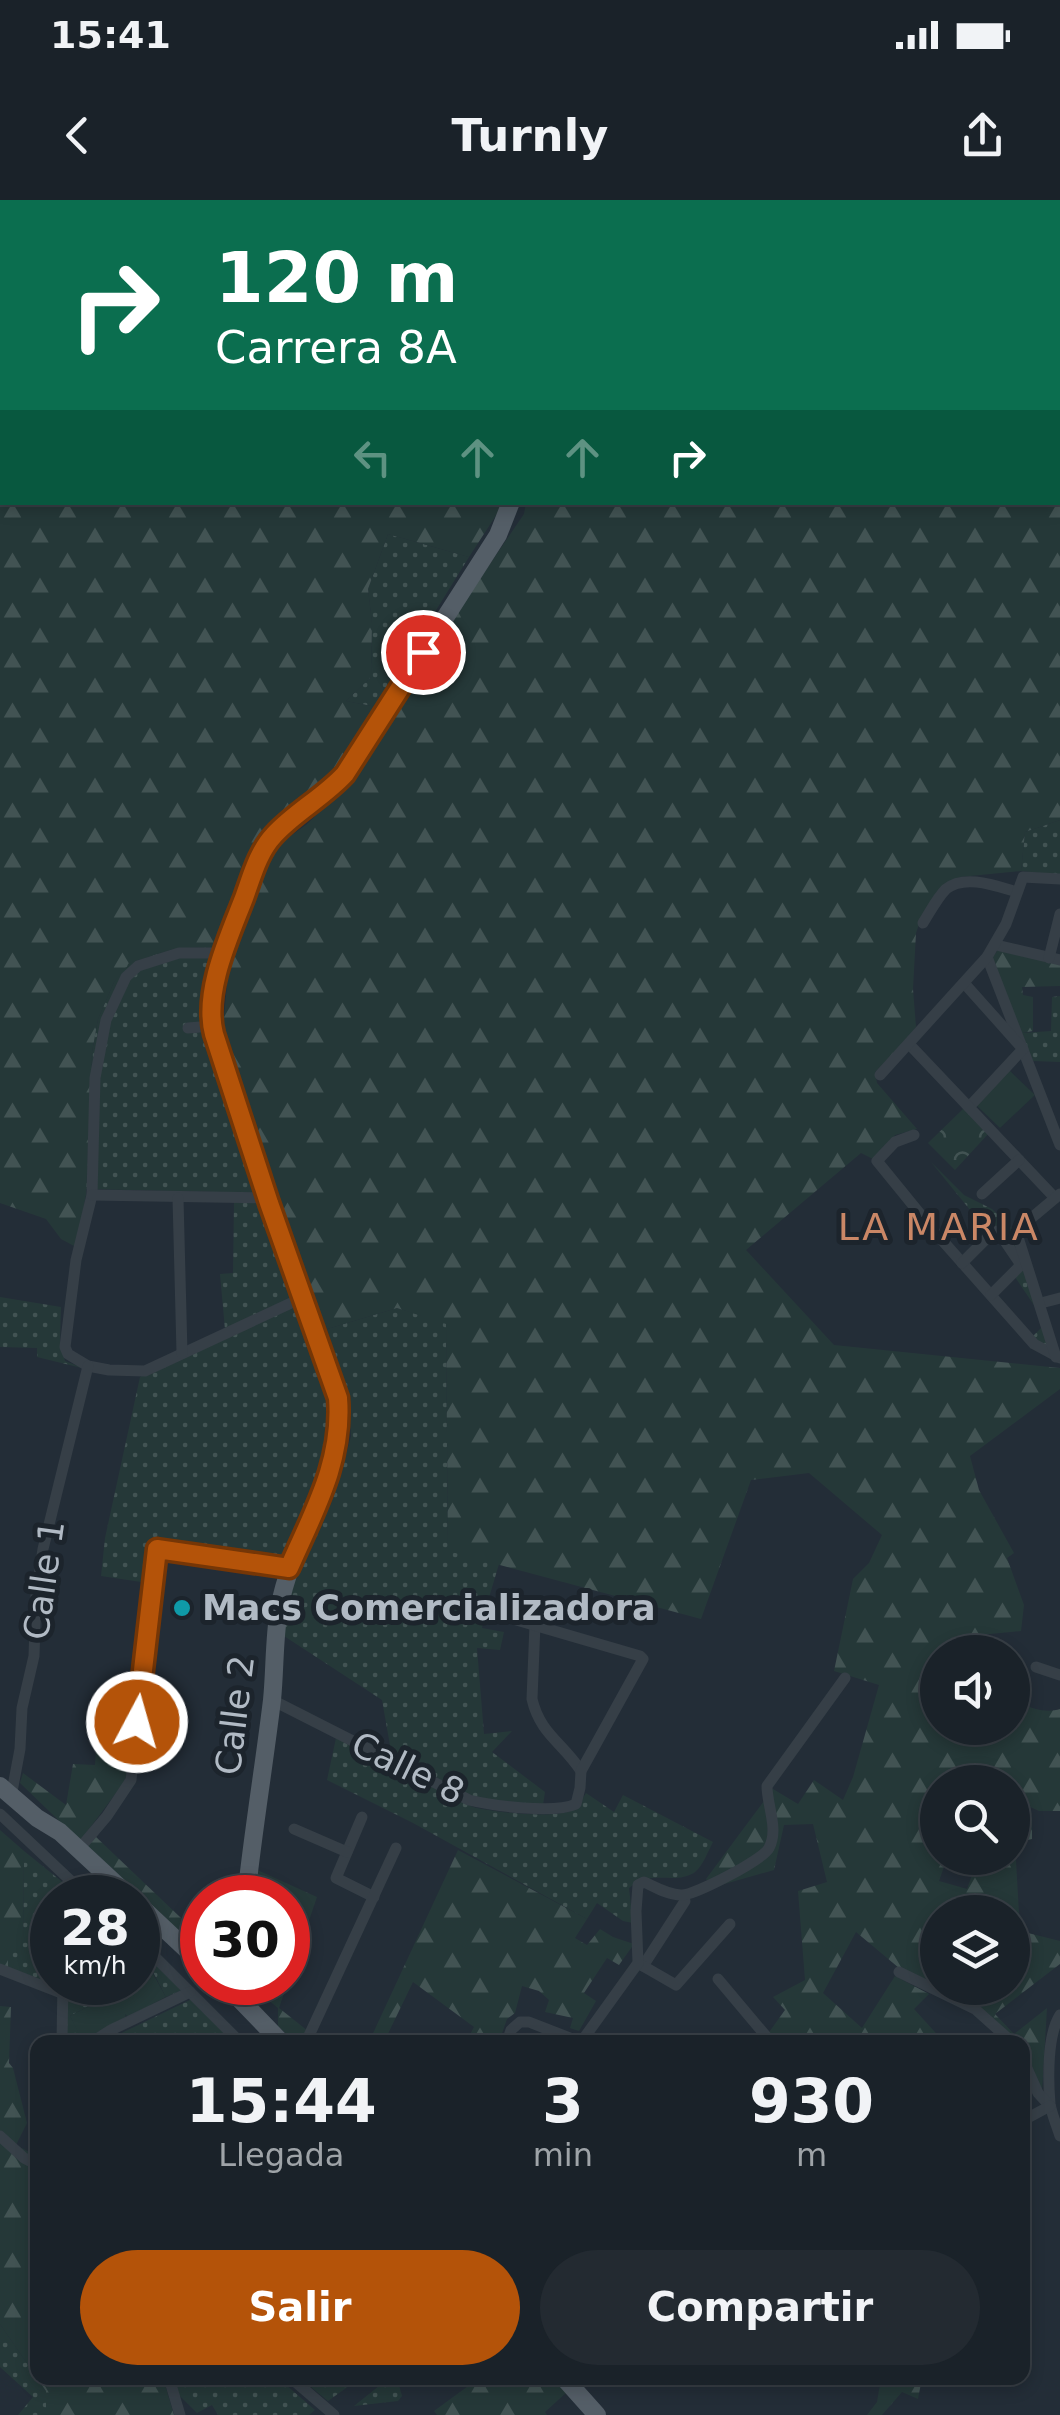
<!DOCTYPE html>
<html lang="es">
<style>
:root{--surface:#1a2229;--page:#232a31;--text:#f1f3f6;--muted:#9fa4a8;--line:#383f46;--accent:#b45309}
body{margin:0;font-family:"DejaVu Sans",sans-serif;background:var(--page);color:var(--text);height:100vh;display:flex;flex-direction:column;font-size:38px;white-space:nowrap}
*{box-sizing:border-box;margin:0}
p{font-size:32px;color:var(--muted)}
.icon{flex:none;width:55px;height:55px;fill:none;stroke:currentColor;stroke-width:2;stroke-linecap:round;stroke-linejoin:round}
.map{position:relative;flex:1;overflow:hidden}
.panel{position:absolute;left:30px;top:1835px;width:1000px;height:350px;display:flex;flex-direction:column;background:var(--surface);border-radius:20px;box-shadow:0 5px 15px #0003,0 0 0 2px var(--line)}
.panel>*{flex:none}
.top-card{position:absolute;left:0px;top:0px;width:1060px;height:305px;box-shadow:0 5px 15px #0003,0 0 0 2px var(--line);background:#0b6e4f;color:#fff;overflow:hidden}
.fabs{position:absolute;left:920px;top:1435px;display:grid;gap:20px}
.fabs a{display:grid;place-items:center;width:110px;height:110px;border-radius:50%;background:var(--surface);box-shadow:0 5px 15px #0003,0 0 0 2px var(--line);font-size:50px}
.speed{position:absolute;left:30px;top:1675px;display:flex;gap:20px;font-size:50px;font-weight:700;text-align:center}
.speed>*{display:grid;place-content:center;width:130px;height:130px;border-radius:50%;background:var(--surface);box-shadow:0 5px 15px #0003,0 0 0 2px var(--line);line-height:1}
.speed small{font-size:25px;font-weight:400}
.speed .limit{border:15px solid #d22;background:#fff;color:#111}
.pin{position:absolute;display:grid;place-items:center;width:85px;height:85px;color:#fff;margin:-42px;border:5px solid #fff;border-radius:50%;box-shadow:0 2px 10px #0007}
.me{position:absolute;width:110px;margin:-55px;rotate:6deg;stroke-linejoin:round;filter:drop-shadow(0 0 8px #0008)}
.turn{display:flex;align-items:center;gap:35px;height:210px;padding:0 50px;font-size:45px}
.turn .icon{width:130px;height:130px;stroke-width:2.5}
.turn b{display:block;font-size:70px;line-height:85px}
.lanes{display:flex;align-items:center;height:95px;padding:0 50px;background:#0003;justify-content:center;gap:50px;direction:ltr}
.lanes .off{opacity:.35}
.eta{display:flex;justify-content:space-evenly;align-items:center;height:170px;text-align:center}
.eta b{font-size:60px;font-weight:700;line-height:70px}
.cta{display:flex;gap:20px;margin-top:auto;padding:20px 50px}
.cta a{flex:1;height:115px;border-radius:60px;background:var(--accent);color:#fff;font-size:40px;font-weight:700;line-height:115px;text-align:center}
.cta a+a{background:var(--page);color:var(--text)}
.status{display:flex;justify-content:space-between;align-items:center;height:70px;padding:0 50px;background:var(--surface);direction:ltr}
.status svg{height:28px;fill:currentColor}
header{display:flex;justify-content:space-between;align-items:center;height:130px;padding:0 50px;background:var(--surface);font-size:45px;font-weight:700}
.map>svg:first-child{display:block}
.grass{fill:url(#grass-dots)}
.forest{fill:url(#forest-firs);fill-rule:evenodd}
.park{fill:url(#park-crowns)}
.pitch{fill:#253838}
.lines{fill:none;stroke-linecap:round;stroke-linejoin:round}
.street{stroke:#363f47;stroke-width:11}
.primary{stroke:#545e67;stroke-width:18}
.route-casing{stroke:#753606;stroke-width:25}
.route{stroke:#b45309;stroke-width:18}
.culture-dot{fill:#0f9aa8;stroke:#1c242c;stroke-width:4}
.labels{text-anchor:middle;stroke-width:10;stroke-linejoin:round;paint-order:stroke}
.street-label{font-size:35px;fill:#b1bac4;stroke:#1c242c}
.poi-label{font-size:35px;font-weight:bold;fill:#b1bac4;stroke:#1c242c;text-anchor:start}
.neighbourhood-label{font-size:38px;letter-spacing:2.5px;fill:#ca8766;stroke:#1c242c}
</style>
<div class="status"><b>15:41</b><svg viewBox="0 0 49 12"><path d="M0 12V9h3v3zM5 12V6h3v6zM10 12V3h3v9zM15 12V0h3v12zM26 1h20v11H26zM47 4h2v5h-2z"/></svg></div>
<header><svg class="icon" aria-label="back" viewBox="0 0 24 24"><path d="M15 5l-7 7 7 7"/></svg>Turnly<svg class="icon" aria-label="share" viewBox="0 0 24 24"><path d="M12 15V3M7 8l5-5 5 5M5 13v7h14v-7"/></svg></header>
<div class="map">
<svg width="1060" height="2215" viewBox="0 0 1060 2215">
<defs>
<pattern id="grass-dots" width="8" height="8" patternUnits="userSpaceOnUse" patternTransform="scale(2.5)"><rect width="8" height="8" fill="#253838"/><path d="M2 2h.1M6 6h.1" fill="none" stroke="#425353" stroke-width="1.8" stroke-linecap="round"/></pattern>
<pattern id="forest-firs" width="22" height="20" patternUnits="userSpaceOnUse" patternTransform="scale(2.5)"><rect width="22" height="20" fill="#253838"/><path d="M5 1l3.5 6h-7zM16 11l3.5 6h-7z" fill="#425353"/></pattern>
<pattern id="park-crowns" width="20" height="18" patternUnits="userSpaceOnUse" patternTransform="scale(2.5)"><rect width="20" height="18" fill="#253838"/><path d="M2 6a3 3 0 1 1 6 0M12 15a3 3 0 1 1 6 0" fill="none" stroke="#425353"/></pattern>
</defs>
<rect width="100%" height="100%" fill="#232d37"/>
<!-- grass -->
<g class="grass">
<polygon points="388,334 469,357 376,507 346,501 371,477 372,423 368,389"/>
<polygon points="1060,620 1060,675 1021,671 1025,632"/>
<polygon points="205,747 223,748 208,830 261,993 86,989 92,852 98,819 114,782 128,763 173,749"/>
<polygon points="1060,796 1060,862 1033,861 1022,833 1051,831 1052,797"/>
<polygon points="931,962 964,995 992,1009 1017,1033 1056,1149 1038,1142 1032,1137 1046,1123 1015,1077 1023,1059 998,1024 988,1032"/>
<polygon points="234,1001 263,1004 295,1098 225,1130 220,1074 233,1073"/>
<polygon points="0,1097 61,1107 60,1142 65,1161 86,1169 37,1157 37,1148 0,1147"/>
<polygon points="298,1105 325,1178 331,1203 333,1240 286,1363 153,1342 148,1383 101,1376 105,1338 140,1177"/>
<polygon points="397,1108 446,1123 448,1350 499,1364 488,1401 484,1401 480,1415 484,1417 482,1428 504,1432 500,1450 477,1448 484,1534 512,1531 492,1552 545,1592 543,1605 490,1602 467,1595 391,1551 382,1500 284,1436 285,1410 302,1349 326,1310 341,1274 351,1236 348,1194 327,1129"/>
<path d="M336 1538 473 1607C493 1612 563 1621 578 1607 579 1607 585 1594 586 1593L614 1612 623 1595 713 1642C708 1651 703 1666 695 1672 675 1686 653 1668 629 1688L633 1723 623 1721 597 1703 587 1719 413 1623 327 1580Z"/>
<polygon points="24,1651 81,1697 52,1698 52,1782 61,1783 59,1789 8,1767 7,1741 23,1741"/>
<polygon points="138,1748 184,1789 166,1797 153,1772 138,1780"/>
<polygon points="69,1783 133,1783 70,1816 83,1840 86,1838 83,1842 66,1842 66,1794"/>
<polygon points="192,1799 233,1842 103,1842"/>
<polygon points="0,2124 46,2191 46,2215 18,2215 33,2197 0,2167"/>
<polygon points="173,2178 278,2178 315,2210 309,2215 218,2215 212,2205 197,2213 178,2194"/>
<polygon points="300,2178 360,2178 328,2201"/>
<polygon points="389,2178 397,2178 402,2196 398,2201 354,2206"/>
</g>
<!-- forest -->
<g class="forest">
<polygon points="0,0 479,0 480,2 2,2 2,302 504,303 469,357 388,334 368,389 372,423 371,477 346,501 376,507 357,539 328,581 270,632 223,748 205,747 173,749 129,763 114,782 98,819 92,852 86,995 76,1047 61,1039 46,1019 0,1003"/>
<polygon points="495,0 1060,0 1060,28 1058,28 1058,2 496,2"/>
<path d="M1058 76 1060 77V620L1025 632 1021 671 960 677 945 686 919 724 916 733 913 789 916 827 902 845 875 872 877 883 917 929 895 935 877 961 861 953 746 1050 834 1145 1060 1168V1189L970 1256 979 1290 1014 1353 1007 1358 1024 1405 1021 1431 980 1435 975 1447 978 1452H938V1528H1012L1013 1500C1026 1507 1045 1514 1060 1509V1611H1039L1013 1599 1012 1582H938L937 1657 946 1661 939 1681 967 1689 976 1664 989 1665 990 1658H1012L1013 1607 1025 1612 1032 1618V1639L1015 1643 1020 1731 1060 1741V1764L995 1814 1014 1834 1047 1808 1042 1893 1022 1842H1014L975 1807 899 1768 856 1732 823 1793 862 1828 895 1776 929 1794 914 1809 944 1842H775L767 1835 785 1810 773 1797 805 1780 798 1691 827 1682 813 1624 784 1625 774 1670 714 1687 706 1679 773 1589 798 1604 814 1580 843 1600 853 1577 879 1485 834 1471 853 1379 869 1363 882 1335 809 1273 751 1280 701 1419 448 1351 446 1124 397 1108 327 1129 307 1085 223 829 229 762 268 652 306 625 345 588 390 511 524 314 526 303 1058 302ZM938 1712H1012V1788H938Z"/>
<polygon points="998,750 1060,762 1060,786 1022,787 1023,795 1033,797 1033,831 1022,833 992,758"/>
<polygon points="96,1549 130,1554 125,1581 80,1641 20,1583 23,1573 66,1605 73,1564 95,1565"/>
<polygon points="0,1630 24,1651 23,1742 8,1741 8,1767 0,1765"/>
<polygon points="95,1636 202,1738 202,1753 87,1645"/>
<polygon points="458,1650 587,1719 575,1738 587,1745 600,1729 613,1737 634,1744 619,1765 607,1758 584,1793 596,1801 579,1831 570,1828 573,1818 545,1812 549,1800 539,1791 522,1786 515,1813 507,1819 499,1842 466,1842 474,1827 413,1782 384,1842 369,1842"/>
<polygon points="255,1669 317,1697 279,1808 308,1831 302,1842 295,1842 278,1826 278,1808 248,1783 288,1782 288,1698 251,1697"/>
<polygon points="0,1806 11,1807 9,1863 13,1868 27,1923 16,1945 37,1956 38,2178 163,2178 174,2215 46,2215 46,2191 0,2124"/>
<polygon points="473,2178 554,2178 567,2192 545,2212 547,2215 437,2215 434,2211 475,2181"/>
<polygon points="881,2178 922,2178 918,2199 902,2192 882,2215 867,2215 877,2202"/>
</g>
<!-- park -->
<polygon class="park" points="964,908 989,933 955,970 928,943"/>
<!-- pitch -->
<g class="pitch">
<polygon points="1008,869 1035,895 1000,928 975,904"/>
<polygon points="152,1772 166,1797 128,1817 125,1814 126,1818 82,1840 70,1816 133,1783 138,1782 138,1780"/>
</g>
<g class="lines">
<!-- street -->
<g class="street">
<polyline points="482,0 482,2"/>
<path d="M923 723C930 712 937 698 946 689 965 674 996 686 1017 692"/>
<polyline points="996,745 1060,760"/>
<polyline points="224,753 179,753 138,766 126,777 106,820 95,878 92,995 76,1060 65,1147 68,1154 88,1166 109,1170 145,1171 304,1097"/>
<polyline points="987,757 1060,945"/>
<polyline points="1049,758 1060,714"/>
<polyline points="964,783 1023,849 969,907"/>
<polyline points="188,828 212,826"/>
<polyline points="909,844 1055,998"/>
<polyline points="880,875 987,757 1006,724 1023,677 1060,679"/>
<polyline points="914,935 895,942 877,961 934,1031 1034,1144 1060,1158"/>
<polyline points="982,994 1019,960"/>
<polyline points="92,995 267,998"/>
<polyline points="178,998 182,1153"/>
<polyline points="962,1063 993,1032 998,1031 1021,1065 991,1095"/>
<polyline points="1041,1103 1060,1098"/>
<polyline points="1056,1157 1016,1031 1060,994"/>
<path d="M535 1424 532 1499C540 1534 563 1543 581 1571"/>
<polyline points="1036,1467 1060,1475"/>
<path d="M272 1500 469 1600C494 1606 554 1614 576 1604L580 1588 581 1571 643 1459 640 1456 486 1411"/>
<polyline points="11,1597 20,1549 22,1508 34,1456 36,1395 43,1349 88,1166"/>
<polyline points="0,1614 89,1698"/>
<polyline points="362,1617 336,1678 374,1697"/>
<polyline points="294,1629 347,1652"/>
<polyline points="79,1649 107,1616 131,1580 157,1349 289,1368"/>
<polyline points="138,1740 240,1842"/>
<polyline points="638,1763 643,1766 685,1701"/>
<polyline points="643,1766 676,1785 730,1724"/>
<polyline points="0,1769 61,1793"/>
<polyline points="899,1772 975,1809 1012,1842"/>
<polyline points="718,1779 771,1842"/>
<path d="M1060 1815C1047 1835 1048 1880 1050 1904 1052 1915 1057 1926 1060 1936"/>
<polyline points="710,1840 711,1842"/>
<polyline points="62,1842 63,1782"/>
<polyline points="92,1842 111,1830 190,1792"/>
<polyline points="306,1842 396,1648"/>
<path d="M507 1842 511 1830 520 1822H529L575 1840 580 1841 584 1838 638 1763 636 1711 638 1685 644 1682C655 1687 668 1695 681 1695 693 1696 763 1660 769 1648 779 1629 767 1606 767 1586L845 1478"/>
<polyline points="1022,1857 1038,1893 1050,1906"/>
<polyline points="1022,1921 1050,1906"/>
<polyline points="0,1936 24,1958 38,1965"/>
<polyline points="169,2178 180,2215"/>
<polyline points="291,2178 334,2215"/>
</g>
<!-- primary -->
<g class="primary">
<polyline points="1058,73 1060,74"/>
<polyline points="0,1586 37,1618 60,1632 131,1698"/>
<path d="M246 1698C253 1632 264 1566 272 1500 275 1470 274 1439 279 1409 293 1333 344 1279 339 1198L267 998 214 833C201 786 245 695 262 649 286 619 320 602 345 574L498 335 511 302"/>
<polyline points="138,1704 202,1764"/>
<polyline points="223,1782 281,1842"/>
<polyline points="564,2178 597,2215"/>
</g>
</g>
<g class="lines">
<defs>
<path id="route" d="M137 1522 157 1349 289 1368C314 1311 343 1261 338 1198L269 1003 214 834C203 792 229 737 244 698 252 676 258 652 274 635 295 612 324 597 345 574L423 452"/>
</defs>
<!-- route casing -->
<use href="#route" class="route-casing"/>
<!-- route -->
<use href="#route" class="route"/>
</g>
<!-- markers -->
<circle class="culture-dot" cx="182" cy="1408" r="10"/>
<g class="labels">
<!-- street labels -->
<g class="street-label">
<text transform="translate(44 1380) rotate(-82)" y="12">Calle 1</text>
<text transform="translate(235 1515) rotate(-83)" y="12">Calle 2</text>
<text transform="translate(408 1568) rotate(26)" y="12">Calle 8</text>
</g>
<!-- poi labels -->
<g class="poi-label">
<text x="202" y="1420">Macs Comercializadora</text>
</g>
<!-- neighbourhood labels -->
<g class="neighbourhood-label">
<text x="939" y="1040">LA MARIA</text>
</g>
</g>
</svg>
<div class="fabs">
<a><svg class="icon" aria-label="sound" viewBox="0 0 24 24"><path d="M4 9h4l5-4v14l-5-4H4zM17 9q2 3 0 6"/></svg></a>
<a><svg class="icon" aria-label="search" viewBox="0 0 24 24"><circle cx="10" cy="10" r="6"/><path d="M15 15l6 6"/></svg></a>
<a><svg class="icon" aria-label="layers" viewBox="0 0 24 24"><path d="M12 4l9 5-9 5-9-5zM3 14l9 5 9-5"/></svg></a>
</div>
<div class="speed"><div>28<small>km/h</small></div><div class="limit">30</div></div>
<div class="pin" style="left:423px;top:452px;background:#d93025"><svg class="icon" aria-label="arrive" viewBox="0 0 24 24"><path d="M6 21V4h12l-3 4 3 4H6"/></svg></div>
<svg class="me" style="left:137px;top:1522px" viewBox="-20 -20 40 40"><circle r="17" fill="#b45309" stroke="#fff" stroke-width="3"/><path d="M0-11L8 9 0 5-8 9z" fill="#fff"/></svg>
<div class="top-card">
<div class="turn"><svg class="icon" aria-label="right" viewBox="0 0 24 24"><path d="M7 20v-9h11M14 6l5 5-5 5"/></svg><div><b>120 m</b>Carrera 8A</div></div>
<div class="lanes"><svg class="icon off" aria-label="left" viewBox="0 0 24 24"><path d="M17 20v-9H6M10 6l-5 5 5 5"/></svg><svg class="icon off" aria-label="ahead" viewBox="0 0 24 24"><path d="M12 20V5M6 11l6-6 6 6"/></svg><svg class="icon off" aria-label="ahead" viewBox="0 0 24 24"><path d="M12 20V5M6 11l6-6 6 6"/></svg><svg class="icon" aria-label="right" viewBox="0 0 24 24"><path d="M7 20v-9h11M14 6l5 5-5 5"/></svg></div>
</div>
<section class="panel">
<div class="eta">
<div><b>15:44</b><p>Llegada</p></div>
<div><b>3</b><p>min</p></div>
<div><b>930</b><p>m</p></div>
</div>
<div class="cta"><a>Salir</a><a>Compartir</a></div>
</section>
</div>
